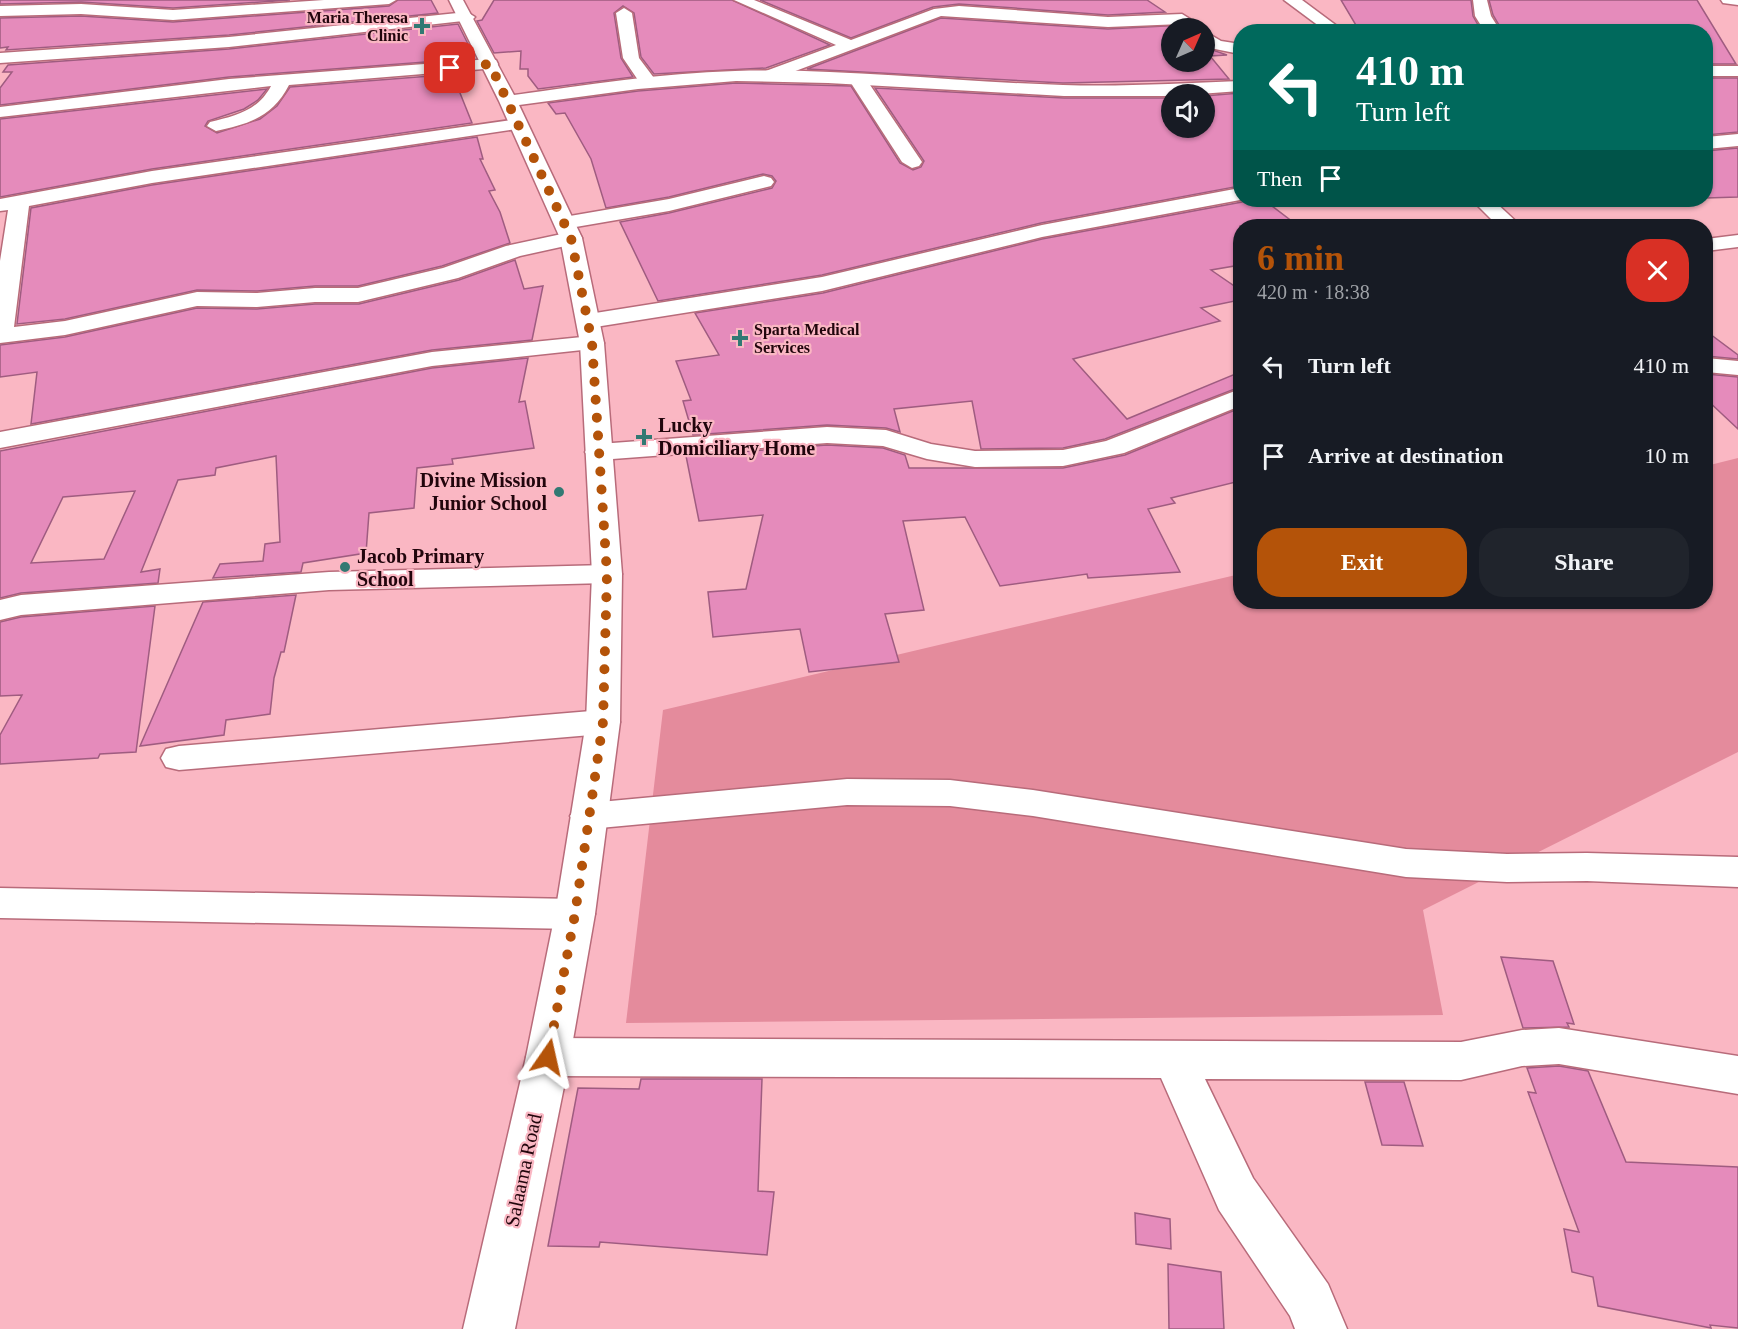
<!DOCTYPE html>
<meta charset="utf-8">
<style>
:root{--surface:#171b24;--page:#20242c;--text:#f1f3f6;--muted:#9ea1a6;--accent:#b45309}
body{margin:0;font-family:Georgia,serif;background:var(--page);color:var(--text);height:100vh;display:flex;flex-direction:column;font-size:22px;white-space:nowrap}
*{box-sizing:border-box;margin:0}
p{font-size:20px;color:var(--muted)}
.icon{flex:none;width:33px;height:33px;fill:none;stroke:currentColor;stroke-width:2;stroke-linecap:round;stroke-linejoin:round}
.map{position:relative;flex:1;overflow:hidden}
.details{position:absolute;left:1233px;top:219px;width:480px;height:390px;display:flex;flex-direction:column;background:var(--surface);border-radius:24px;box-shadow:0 2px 4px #0004}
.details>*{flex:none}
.hud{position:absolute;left:1233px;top:24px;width:480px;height:183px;border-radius:24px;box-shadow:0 2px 4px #0004;background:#00695c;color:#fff;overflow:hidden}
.needle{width:39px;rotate:45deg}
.buttons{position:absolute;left:1161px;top:18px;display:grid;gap:12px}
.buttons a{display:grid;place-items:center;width:54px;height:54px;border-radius:50%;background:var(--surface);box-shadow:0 2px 4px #0004;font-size:30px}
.pin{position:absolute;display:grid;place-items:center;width:51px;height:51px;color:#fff;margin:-26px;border-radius:12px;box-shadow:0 3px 9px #0006}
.me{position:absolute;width:66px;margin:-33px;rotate:11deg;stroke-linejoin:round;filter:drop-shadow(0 0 4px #0008)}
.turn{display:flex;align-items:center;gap:21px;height:126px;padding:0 24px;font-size:27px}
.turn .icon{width:78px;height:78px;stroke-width:2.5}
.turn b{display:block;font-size:42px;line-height:51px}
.then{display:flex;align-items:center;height:57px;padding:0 24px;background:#0003;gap:12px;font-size:22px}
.round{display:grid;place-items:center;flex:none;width:63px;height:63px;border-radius:24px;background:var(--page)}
.overview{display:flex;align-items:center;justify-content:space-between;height:102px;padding:0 24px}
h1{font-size:36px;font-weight:600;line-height:45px;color:var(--accent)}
.primary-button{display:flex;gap:12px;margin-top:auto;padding:12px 24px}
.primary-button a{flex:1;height:69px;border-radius:24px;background:var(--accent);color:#fff;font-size:24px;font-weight:600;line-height:69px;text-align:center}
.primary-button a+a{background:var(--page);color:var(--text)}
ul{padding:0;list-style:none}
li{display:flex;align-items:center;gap:18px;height:90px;padding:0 24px}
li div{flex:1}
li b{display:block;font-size:22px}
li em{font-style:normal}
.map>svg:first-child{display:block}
.green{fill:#e48b9c}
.building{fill:#e58bbb;stroke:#9f5c80;stroke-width:1.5;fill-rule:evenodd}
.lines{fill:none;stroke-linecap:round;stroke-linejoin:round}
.street-casing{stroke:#b86b7a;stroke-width:3}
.secondary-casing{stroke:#b86b7a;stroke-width:3}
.street{fill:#fff;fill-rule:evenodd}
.secondary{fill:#fff;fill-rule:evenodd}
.route{stroke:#b45309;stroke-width:10;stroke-dasharray:0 18}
.poi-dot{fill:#317973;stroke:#fab7c3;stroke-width:2}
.labels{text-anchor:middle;stroke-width:4.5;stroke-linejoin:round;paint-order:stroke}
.far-poi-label{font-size:16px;font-weight:bold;fill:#21050c;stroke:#fab7c3;text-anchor:end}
.poi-label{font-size:20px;font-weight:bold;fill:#21050c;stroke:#fab7c3;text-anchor:start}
.street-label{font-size:20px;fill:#21050c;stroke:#fab7c3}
</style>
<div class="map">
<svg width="1738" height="1329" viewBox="0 0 1738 1329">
<rect width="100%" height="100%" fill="#fab7c3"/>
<!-- green -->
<polygon class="green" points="1738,458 1738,752 1423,910 1443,1015 626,1023 663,710 1240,574 1240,602 1706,602 1706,466"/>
<!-- building -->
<g class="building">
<polygon points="0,0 290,0 173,8 81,2 0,4"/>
<polygon points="398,0 431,0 438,13 229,35 6,50 8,47 0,48 0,18 81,16 173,22 389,6"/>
<polygon points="494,0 732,0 830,45 766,68 654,74 641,57 634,13 623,6 614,13 621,58 633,77 538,89 528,76 528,69 520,69 521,51 494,53 477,21 482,20"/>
<polygon points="760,0 1147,0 1165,12 1108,15 959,4 933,7 851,38"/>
<polygon points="1341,0 1471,0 1473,16 1482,32 1360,32"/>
<polygon points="1489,0 1697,0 1736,64 1706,64 1706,32 1558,27 1560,32 1503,32 1493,15"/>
<polygon points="941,18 1108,29 1184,25 1188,28 1172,28 1172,62 1204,62 1204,47 1227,55 1210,56 1229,79 1063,83 807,69"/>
<polygon points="458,24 473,54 451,55 452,60 229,77 0,105 0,88 12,72 3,72 8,65 229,49"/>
<polygon points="456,74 461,88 458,88 472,123 152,169 0,197 0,119 267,89 258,100 244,109 208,121 205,126 217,133 260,119 277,106 290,87"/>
<polygon points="1706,78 1738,78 1738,132 1706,135"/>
<polygon points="736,83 851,86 900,163 913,170 921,167 924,161 875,88 1064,98 1172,98 1172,128 1204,128 1204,96 1240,93 1240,186 1041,223 822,275 658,301 620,222 669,213 772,188 776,181 772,176 763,174 669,197 606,208 591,159 565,113 556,114 548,103 638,91"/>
<polygon points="477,137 483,159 480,159 495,190 489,191 500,212 510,243 442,266 358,286 315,286 257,291 197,290 65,319 17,324 31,208 152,185"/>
<polygon points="1738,148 1738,197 1706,198 1706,151"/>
<polygon points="1244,200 1264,200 1293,222 1270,226 1240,226 1240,265 1211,270 1240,290 1240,300 1201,308 1220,321 1073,359 1127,419 1240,372 1240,387 1105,439 1063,448 981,449 972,401 894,409 900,432 886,428 827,425 693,435 683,401 691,400 676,361 719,355 695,313 823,293 1042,239 1242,202"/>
<polygon points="515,260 524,289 543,286 532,340 432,350 31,424 37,372 0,377 0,345 65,337 197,308 257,309 315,304 359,304 459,280"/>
<polygon points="1706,331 1738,355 1738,359 1706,356"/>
<path d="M528 358 519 402 525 401 534 448 452 459 453 464 417 468 414 508 369 513 366 553 303 563 301 572 213 578 220 564 263 561 265 544 280 542 276 456 216 468 215 475 178 480 141 572 160 569 158 583 21 593 0 598V451L432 368ZM135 491 104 559 31 563 63 497Z"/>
<polygon points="1706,374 1738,377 1738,429 1706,399"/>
<polygon points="1240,408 1240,481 1171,498 1175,503 1148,509 1180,572 1088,578 1087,574 1000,586 965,517 903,521 924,610 885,614 899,662 809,672 800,629 713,637 708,592 746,589 763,515 699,521 686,456 827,445 883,448 905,455 909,468 1063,468 1125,455"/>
<polygon points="296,595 284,652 281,652 274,678 270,714 226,720 224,735 140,746 203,602"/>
<polygon points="155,606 136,752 100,754 98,758 0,764 0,735 22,695 0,696 0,622 21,617"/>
<polygon points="1501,957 1553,961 1574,1024 1567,1023 1569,1027 1523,1028"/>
<polygon points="1559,1066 1588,1071 1626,1162 1738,1167 1738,1328 1710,1325 1711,1328 1598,1306 1593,1277 1572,1272 1564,1229 1579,1232 1528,1092 1536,1093 1527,1068"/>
<polygon points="641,1079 762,1079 758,1191 774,1192 767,1255 600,1242 599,1247 548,1246 578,1088 639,1089"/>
<polygon points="1365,1082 1404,1082 1423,1146 1382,1145"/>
<polygon points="1135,1213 1170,1219 1171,1249 1136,1244"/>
<polygon points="1168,1264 1221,1272 1224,1329 1169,1329"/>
</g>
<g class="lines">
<defs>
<g id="street">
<polygon points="324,0 396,0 389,4 173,20 81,14 0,16 0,6 81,4 173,10"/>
<polygon points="734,0 754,0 851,40 934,9 959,6 1108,17 1182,14 1190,19 1182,24 1108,27 941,16 769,81 763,80 761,76 763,72 836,45"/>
<polygon points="1284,0 1302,0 1345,32 1327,32"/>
<polygon points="1473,0 1487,0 1491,16 1501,32 1485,32 1475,16"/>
<polygon points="1721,0 1738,0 1738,5 1723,3"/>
<polygon points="624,8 632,13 639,58 657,82 654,86 642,86 623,58 616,13"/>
<polygon points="467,12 475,17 472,20 229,47 0,63 0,53 229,37"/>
<polygon points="1204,31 1221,41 1240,44 1240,54 1210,48 1204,44"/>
<path d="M490 59 496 60 498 64 496 68 289 85C273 117 248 124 216 131L207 126 210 122C235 116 258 111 271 86L0 117V107L229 79Z"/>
<polygon points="858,75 864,76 922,162 919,166 912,168 902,162 849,80"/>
<polygon points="518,119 527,124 524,128 152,183 29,206 14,327 65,321 197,292 257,293 315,288 358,288 443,268 506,246 571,232 579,233 582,238 579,243 520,256 458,278 358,302 315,302 257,307 197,306 65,335 0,343 0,261 8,210 0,211 0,199 152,171"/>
<polygon points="1738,134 1738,146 1706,149 1706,137"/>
<polygon points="764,176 771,178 774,182 771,186 669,211 564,229 557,227 554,223 557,219 564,217 669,199"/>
<polygon points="1240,188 1242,200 1240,200 1042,237 822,291 589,328 581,326 577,321 581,316 589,314 822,277 1042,225"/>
<polygon points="1472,200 1493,200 1521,226 1498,226"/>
<polygon points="1738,235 1738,247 1706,251 1706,239"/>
<polygon points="592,336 601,338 604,343 601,348 432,366 0,448 0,432 432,352"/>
<polygon points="1706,358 1738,361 1738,375 1706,372"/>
<polygon points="1240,389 1240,406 1124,453 1063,466 975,467 927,459 883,446 827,443 599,460 589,458 585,452 589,446 599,444 827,427 886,430 931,444 975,451 1063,450 1106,441"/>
<polygon points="607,565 618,568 622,574 618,580 607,583 329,590 21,615 0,620 0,600 21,595 329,572"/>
<polygon points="603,710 615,714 620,722 615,730 603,734 179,770 166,767 161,758 166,749 179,746"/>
<polygon points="847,779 950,780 1033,790 1406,849 1507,854 1587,853 1738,857 1738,887 1587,881 1507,882 1406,877 1033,816 950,806 847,805 589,829 576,825 570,816 576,807 589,803"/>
<polygon points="0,888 575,899 589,903 595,914 589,925 575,929 0,918"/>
<polygon points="1559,1028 1738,1056 1738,1094 1559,1064 1522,1066 1461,1080 1205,1079 1253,1178 1328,1284 1347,1329 1295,1329 1290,1316 1219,1210 1161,1078 548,1076 533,1070 526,1057 533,1044 548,1038 1461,1042 1522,1030"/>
</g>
<g id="secondary">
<path d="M449 0H463L514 95C587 85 661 73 735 71 845 68 954 82 1063 85 1123 87 1181 83 1240 81V91L1172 96H1064L828 83 736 81 638 89 519 105 582 238 604 343 622 574 620 722 595 914 570 1057 515 1329H463L526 1057 555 914 586 722 592 574 580 343 560 238 499 101Z"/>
<rect x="1706" y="66" width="32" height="10"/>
</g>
</defs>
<!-- street casing -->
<use href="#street" class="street-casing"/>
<!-- secondary casing -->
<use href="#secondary" class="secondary-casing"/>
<!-- street -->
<use href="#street" class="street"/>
<!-- secondary -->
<use href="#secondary" class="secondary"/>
</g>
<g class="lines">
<!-- route -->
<polyline class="route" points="450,68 490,64 571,238 592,343 607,574 603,722 575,914 548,1057"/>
</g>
<!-- markers -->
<g class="poi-dot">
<path d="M419 17h6v6h6v6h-6v6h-6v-6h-6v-6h6z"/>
<path d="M737 329h6v6h6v6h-6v6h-6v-6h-6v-6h6z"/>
<path d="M641 428h6v6h6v6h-6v6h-6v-6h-6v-6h6z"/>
<circle cx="559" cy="492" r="6"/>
<circle cx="345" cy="567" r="6"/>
</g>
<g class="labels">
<!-- far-poi labels -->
<g class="far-poi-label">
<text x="408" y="23">Maria Theresa<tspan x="408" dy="18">Clinic</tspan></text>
<text x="754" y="335" text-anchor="start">Sparta Medical<tspan x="754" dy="18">Services</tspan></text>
</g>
<!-- poi labels -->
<g class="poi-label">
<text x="658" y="432">Lucky<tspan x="658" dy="23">Domiciliary Home</tspan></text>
<text x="547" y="487" text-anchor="end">Divine Mission<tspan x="547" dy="23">Junior School</tspan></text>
<text x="357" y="563">Jacob Primary<tspan x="357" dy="23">School</tspan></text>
</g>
<!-- street labels -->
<g class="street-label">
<text transform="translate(523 1170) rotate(-78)" y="7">Salaama Road</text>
</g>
</g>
</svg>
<div class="buttons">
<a><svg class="needle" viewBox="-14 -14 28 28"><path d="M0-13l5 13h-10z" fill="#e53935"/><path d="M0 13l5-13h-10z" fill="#9ea1a6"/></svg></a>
<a><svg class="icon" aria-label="sound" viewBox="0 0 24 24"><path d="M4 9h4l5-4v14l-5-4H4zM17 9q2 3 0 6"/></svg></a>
</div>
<div class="pin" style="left:450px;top:68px;background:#d93025"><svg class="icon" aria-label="arrive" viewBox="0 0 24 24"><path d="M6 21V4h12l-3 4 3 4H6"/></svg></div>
<svg class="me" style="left:548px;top:1057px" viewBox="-20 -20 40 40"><path d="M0-17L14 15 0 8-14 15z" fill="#b45309" stroke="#fff" stroke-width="4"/></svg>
<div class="hud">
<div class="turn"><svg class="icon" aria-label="left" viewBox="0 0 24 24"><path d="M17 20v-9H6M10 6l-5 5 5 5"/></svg><div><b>410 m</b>Turn left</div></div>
<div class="then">Then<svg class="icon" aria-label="arrive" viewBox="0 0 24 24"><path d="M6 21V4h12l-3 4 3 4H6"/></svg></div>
</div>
<section class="details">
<div class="overview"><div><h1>6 min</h1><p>420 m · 18:38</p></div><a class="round" style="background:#d93025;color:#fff"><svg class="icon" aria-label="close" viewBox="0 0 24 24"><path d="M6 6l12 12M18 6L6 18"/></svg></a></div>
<ul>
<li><svg class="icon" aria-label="left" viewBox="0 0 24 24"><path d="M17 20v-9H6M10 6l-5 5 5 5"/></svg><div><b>Turn left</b></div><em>410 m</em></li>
<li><svg class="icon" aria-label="arrive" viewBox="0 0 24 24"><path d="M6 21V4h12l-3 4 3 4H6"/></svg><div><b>Arrive at destination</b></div><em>10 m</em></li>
</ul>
<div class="primary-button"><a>Exit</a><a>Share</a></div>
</section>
</div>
